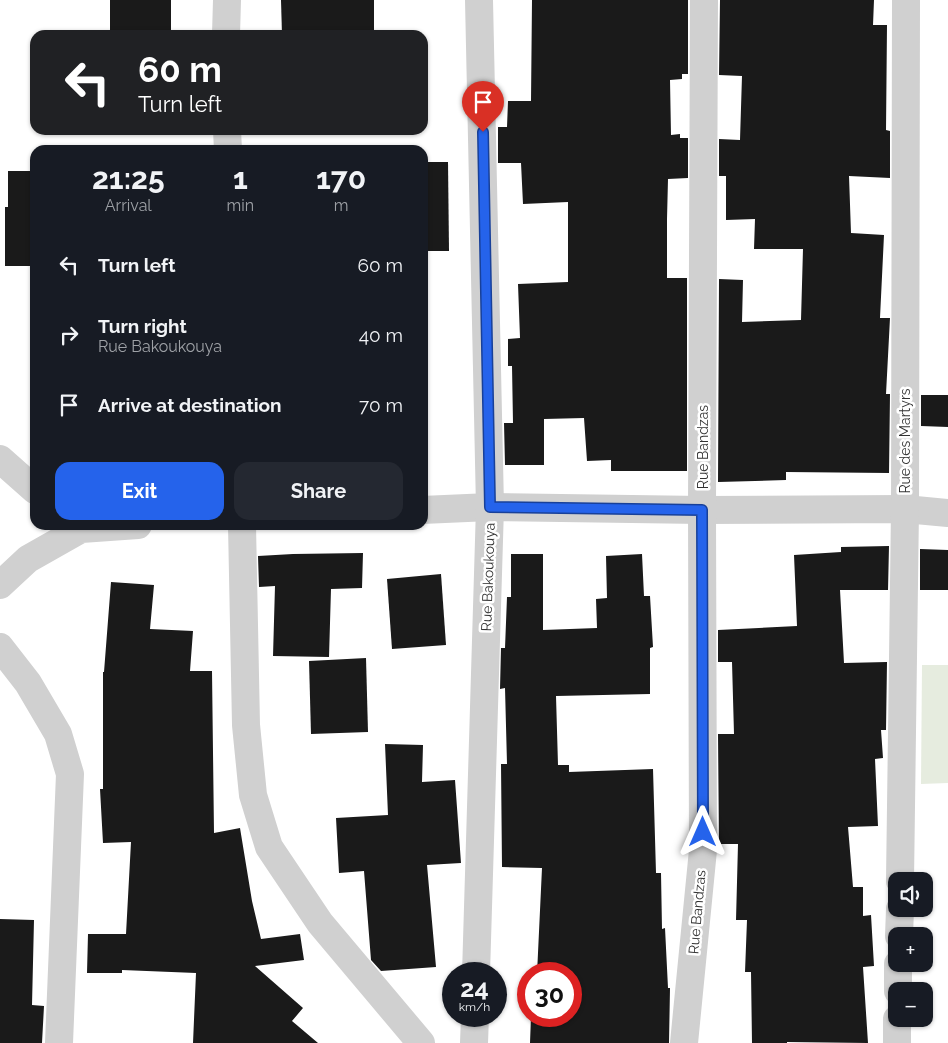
<!DOCTYPE html>
<meta charset="utf-8">
<style>
:root{--surface:#171b24;--page:#242831;--text:#f1f3f6;--muted:#9ea1a6;--accent:#2563eb}
body{margin:0;font-family:Raleway,sans-serif;background:var(--page);color:var(--text);height:100vh;display:flex;flex-direction:column;font-size:19px;white-space:nowrap}
*{box-sizing:border-box;margin:0}
p{font-size:16px;color:var(--muted)}
.icon{flex:none;width:28px;height:28px;fill:none;stroke:currentColor;stroke-width:2;stroke-linecap:round;stroke-linejoin:round}
.map{position:relative;flex:1;overflow:hidden}
.panel{position:absolute;left:30px;top:145px;width:398px;height:385px;display:flex;flex-direction:column;background:var(--surface);border-radius:15px;box-shadow:0 1px 4px #0004}
.panel>*{flex:none}
.top-card{position:absolute;left:30px;top:30px;width:398px;height:105px;border-radius:15px;box-shadow:0 1px 4px #0004;background:#202124;color:#fff;overflow:hidden}
.fabs{position:absolute;left:888px;top:872px;display:grid;gap:10px}
.fabs a{display:grid;place-items:center;width:45px;height:45px;border-radius:10px;background:var(--surface);box-shadow:0 1px 4px #0004;font-size:25px}
.speed{position:absolute;left:442px;top:962px;display:flex;gap:10px;font-size:25px;font-weight:700;text-align:center}
.speed>*{display:grid;place-content:center;width:65px;height:65px;border-radius:50%;background:var(--surface);box-shadow:0 1px 4px #0004;line-height:1}
.speed small{font-size:12px;font-weight:400}
.speed .limit{border:8px solid #d22;background:#fff;color:#111}
.pin{position:absolute;display:grid;place-items:center;width:42px;height:42px;color:#fff;margin:-51px -21px;border-radius:50% 50% 50% 0;rotate:-45deg;box-shadow:0 0 5px #0007}
.pin .icon{rotate:45deg}
.me{position:absolute;width:55px;margin:-28px;rotate:0deg;stroke-linejoin:round;filter:drop-shadow(0 0 4px #0008)}
.turn{display:flex;align-items:center;gap:18px;height:105px;padding:0 25px;font-size:22px}
.turn .icon{width:65px;height:65px;stroke-width:2.5}
.turn b{display:block;font-size:35px;line-height:42px}
.eta{display:flex;justify-content:space-evenly;align-items:center;height:85px;text-align:center}
.eta b{font-size:30px;font-weight:700;line-height:35px}
.button{display:flex;gap:10px;margin-top:auto;padding:10px 25px}
.button a{flex:1;height:58px;border-radius:15px;background:var(--accent);color:#fff;font-size:20px;font-weight:700;line-height:58px;text-align:center}
.button a+a{background:var(--page);color:var(--text)}
ul{padding:0;list-style:none}
li{display:flex;align-items:center;gap:15px;height:70px;padding:0 25px}
li div{flex:1}
li b{display:block;font-size:19px}
li em{font-style:normal}
.map>svg:first-child{display:block}
.green{fill:#e6ecdf}
.building{fill:#1a1a1a}
.lines{fill:none;stroke-linecap:round;stroke-linejoin:round}
.street{stroke:#d0d0d0;stroke-width:28}
.route-casing{stroke:#184099;stroke-width:12}
.route{stroke:#2563eb;stroke-width:9}
.labels{text-anchor:middle;stroke-width:5;stroke-linejoin:round;paint-order:stroke}
.street-label{font-size:14px;fill:#333;stroke:#fff}
</style>
<div class="map">
<svg width="948" height="1043" viewBox="0 0 948 1043">
<rect width="100%" height="100%" fill="#fff"/>
<!-- green -->
<polygon class="green" points="922,665 948,665 948,783 921,784"/>
<!-- building -->
<g class="building">
<rect x="110" y="0" width="61" height="35"/>
<polygon points="281,0 374,0 374,35 282,35"/>
<polygon points="532,0 688,0 688,74 682,74 682,79 670,80 671,135 680,134 680,138 688,138 688,178 668,179 667,219 667,278 687,278 687,471 611,471 611,460 587,461 584,418 544,419 544,465 505,465 504,423 513,423 512,366 508,366 508,339 520,338 518,284 568,282 568,202 523,204 521,163 498,163 498,127 507,127 508,101 531,101"/>
<polygon points="720,0 874,0 873,25 887,25 886,130 890,131 890,178 849,176 851,233 884,235 880,318 890,318 886,394 890,394 889,473 786,472 786,480 718,482 719,279 743,280 742,322 801,320 803,249 754,249 755,219 726,220 726,176 719,176 719,139 740,140 742,76 719,75"/>
<polygon points="422,162 448,162 449,251 422,251"/>
<polygon points="8,171 35,171 35,266 5,266 5,207 8,207"/>
<polygon points="921,395 948,395 948,427 921,426"/>
<polygon points="889,546 888,590 840,590 844,663 887,662 886,730 881,730 883,758 875,759 878,826 848,827 853,887 863,887 863,916 871,915 874,966 863,967 868,1043 787,1042 787,1043 752,1043 751,972 745,972 747,920 736,920 738,844 719,844 718,734 734,734 732,662 718,662 718,630 797,626 794,555 841,552 841,547"/>
<polygon points="920,549 948,550 948,590 920,590"/>
<polygon points="363,553 362,588 331,589 329,657 273,656 275,586 259,587 258,556 293,554"/>
<polygon points="511,554 543,554 543,630 597,628 596,599 607,598 606,556 642,554 644,596 650,596 653,647 650,648 650,694 556,696 558,765 569,765 569,772 653,769 656,873 661,873 662,929 665,928 668,988 670,988 669,1043 530,1043 531,1016 571,1016 571,974 537,974 542,868 502,867 501,764 507,764 505,688 500,689 501,648 505,648 507,597 511,597"/>
<polygon points="441,574 446,645 392,649 387,579"/>
<polygon points="111,582 154,585 150,629 193,631 190,671 212,671 214,833 240,828 252,901 261,939 300,934 304,960 255,966 303,1008 292,1021 318,1043 193,1043 196,973 122,970 122,973 87,973 88,934 126,934 131,842 103,843 100,789 103,789 103,672 104,672"/>
<polygon points="366,658 368,732 311,734 309,661"/>
<polygon points="385,744 423,745 422,782 455,780 461,863 427,865 436,967 381,971 371,960 364,871 339,873 336,818 388,815"/>
<polygon points="0,919 34,920 32,1005 44,1006 42,1043 0,1043"/>
</g>
<g class="lines">
<!-- street -->
<g class="street">
<polyline points="226,35 227,0"/>
<polyline points="227,130 228,150"/>
<polyline points="0,459 35,490"/>
<polyline points="422,510 490,507 702,510 905,509 948,513"/>
<polyline points="242,525 246,725 253,795 269,847 320,923 421,1043"/>
<polyline points="0,585 28,559 81,529 138,525"/>
<polyline points="0,647 28,683 58,734 70,774 59,1043"/>
<polyline points="900,881 905,509 906,0"/>
<polyline points="899,936 900,909"/>
<polyline points="476,974 490,507 479,0"/>
<polyline points="898,991 898,964"/>
<polyline points="474,1043 475,1016"/>
<polyline points="684,1043 703,850 702,510 704,0"/>
<polyline points="897,1043 897,1019"/>
</g>
</g>
<g class="lines">
<defs>
<polyline id="route" points="483,132 490,507 702,510 703,832"/>
</defs>
<!-- route casing -->
<use href="#route" class="route-casing"/>
<!-- route -->
<use href="#route" class="route"/>
</g>
<g class="labels">
<!-- street labels -->
<g class="street-label">
<text transform="translate(905 441) rotate(-90)" y="5">Rue des Martyrs</text>
<text transform="translate(703 447) rotate(-90)" y="5">Rue Bandzas</text>
<text transform="translate(488 577) rotate(-88)" y="5">Rue Bakoukouya</text>
<text transform="translate(697 912) rotate(-85)" y="5">Rue Bandzas</text>
</g>
</g>
</svg>
<div class="fabs">
<a><svg class="icon" aria-label="sound" viewBox="0 0 24 24"><path d="M4 9h4l5-4v14l-5-4H4zM17 9q2 3 0 6"/></svg></a>
<a>+</a>
<a>−</a>
</div>
<div class="speed"><div>24<small>km/h</small></div><div class="limit">30</div></div>
<div class="pin" style="left:483px;top:132px;background:#d93025"><svg class="icon" aria-label="arrive" viewBox="0 0 24 24"><path d="M6 21V4h12l-3 4 3 4H6"/></svg></div>
<svg class="me" style="left:703px;top:832px" viewBox="-20 -20 40 40"><path d="M0-17L14 15 0 8-14 15z" fill="#2563eb" stroke="#fff" stroke-width="4"/></svg>
<div class="top-card">
<div class="turn"><svg class="icon" aria-label="left" viewBox="0 0 24 24"><path d="M17 20v-9H6M10 6l-5 5 5 5"/></svg><div><b>60 m</b>Turn left</div></div>
</div>
<section class="panel">
<div class="eta">
<div><b>21:25</b><p>Arrival</p></div>
<div><b>1</b><p>min</p></div>
<div><b>170</b><p>m</p></div>
</div>
<ul>
<li><svg class="icon" aria-label="left" viewBox="0 0 24 24"><path d="M17 20v-9H6M10 6l-5 5 5 5"/></svg><div><b>Turn left</b></div><em>60 m</em></li>
<li><svg class="icon" aria-label="right" viewBox="0 0 24 24"><path d="M7 20v-9h11M14 6l5 5-5 5"/></svg><div><b>Turn right</b><p>Rue Bakoukouya</p></div><em>40 m</em></li>
<li><svg class="icon" aria-label="arrive" viewBox="0 0 24 24"><path d="M6 21V4h12l-3 4 3 4H6"/></svg><div><b>Arrive at destination</b></div><em>70 m</em></li>
</ul>
<div class="button"><a>Exit</a><a>Share</a></div>
</section>
</div>
